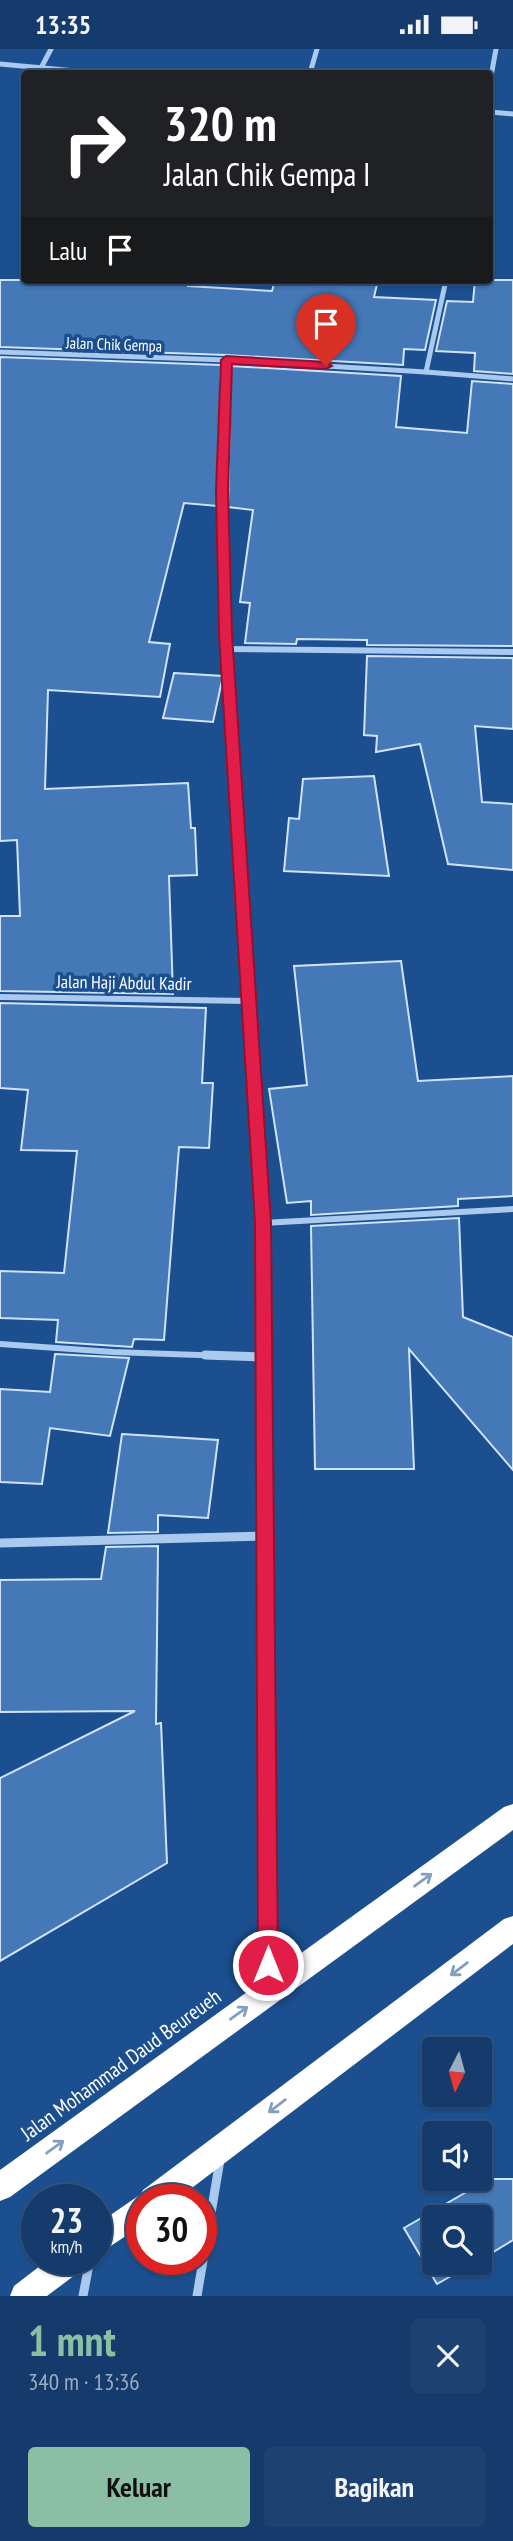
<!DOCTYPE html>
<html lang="id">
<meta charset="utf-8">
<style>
:root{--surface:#143b6b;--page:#1d4271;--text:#f1f3f6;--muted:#9dadc1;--line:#33557e;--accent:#8abfa5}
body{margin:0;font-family:"PT Sans Narrow",sans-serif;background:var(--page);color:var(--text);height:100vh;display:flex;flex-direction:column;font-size:26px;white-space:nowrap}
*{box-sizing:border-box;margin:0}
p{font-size:23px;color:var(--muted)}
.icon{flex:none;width:38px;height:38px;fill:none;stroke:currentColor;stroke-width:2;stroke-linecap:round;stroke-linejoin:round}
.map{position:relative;height:2247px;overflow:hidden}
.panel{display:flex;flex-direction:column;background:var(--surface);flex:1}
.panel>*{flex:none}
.banner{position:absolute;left:21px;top:21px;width:472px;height:214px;border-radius:7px;box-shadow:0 2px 5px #0004,0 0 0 2px var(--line);background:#202124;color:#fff;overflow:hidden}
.needle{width:46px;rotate:186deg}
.tools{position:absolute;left:422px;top:1988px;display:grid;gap:14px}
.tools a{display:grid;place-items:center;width:70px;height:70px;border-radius:7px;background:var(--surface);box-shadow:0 2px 5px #0004,0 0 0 2px var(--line);font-size:35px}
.speed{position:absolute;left:21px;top:2135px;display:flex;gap:14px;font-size:35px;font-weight:700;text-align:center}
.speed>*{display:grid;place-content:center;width:91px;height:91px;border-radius:50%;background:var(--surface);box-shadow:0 2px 5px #0004,0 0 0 2px var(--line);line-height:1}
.speed small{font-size:18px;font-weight:400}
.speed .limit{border:10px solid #d22;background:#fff;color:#111}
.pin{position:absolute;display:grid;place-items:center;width:60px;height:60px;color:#fff;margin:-72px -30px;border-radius:50% 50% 50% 0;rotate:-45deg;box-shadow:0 0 7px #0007}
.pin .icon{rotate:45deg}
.me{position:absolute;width:77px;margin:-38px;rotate:0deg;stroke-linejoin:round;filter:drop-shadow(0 0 5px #0008)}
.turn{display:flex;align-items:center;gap:24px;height:147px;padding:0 28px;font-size:32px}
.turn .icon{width:91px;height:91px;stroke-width:2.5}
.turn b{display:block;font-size:49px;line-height:60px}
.then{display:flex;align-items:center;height:66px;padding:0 28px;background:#0003;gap:14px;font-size:26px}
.round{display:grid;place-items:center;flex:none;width:74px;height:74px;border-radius:7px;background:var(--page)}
.headline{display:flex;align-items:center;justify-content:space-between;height:119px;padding:0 28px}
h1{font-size:42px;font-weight:700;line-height:52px;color:var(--accent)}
.primary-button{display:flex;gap:14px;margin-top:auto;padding:14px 28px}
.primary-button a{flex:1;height:80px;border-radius:7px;background:var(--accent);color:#111;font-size:28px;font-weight:700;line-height:80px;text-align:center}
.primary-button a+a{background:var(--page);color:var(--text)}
.status{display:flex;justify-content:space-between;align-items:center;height:49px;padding:0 35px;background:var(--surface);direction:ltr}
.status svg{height:19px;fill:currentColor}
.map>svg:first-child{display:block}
.building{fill:#4478b7;stroke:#cfe3fa;stroke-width:2}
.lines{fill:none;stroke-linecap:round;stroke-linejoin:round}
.street-far2{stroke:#a9c9ee;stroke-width:5}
.street-far1{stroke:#a9c9ee;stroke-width:6}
.street{stroke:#a9c9ee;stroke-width:9}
.highway{fill:#fff;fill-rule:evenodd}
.oneway{stroke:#829ec1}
.route{fill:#e11d48;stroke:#92132f;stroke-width:2}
.labels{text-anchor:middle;stroke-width:7;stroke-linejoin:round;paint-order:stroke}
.far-street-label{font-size:16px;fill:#fff;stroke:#1b4f8f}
.street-label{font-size:18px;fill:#fff;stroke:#1b4f8f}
.near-street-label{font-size:21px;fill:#fff;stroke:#1b4f8f}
</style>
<div class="status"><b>13:35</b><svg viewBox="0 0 49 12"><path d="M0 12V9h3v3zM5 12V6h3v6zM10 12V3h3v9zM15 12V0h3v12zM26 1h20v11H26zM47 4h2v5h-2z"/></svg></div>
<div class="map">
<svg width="513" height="2247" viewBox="0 0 513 2247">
<rect width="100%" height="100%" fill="#1b4f8f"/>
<!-- building -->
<g class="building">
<polygon points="0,231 189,231 188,237 272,242 275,231 378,231 374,248 436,251 425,301 404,300 403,316 226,306 0,298"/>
<polygon points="475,231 513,231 513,325 474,322 475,304 436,302 447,252 473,253"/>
<polygon points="0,308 221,316 217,457 184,454 149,593 170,595 160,648 48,641 45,740 188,734 191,779 195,779 197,826 169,827 173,945 0,942 0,867 20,867 17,791 0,792"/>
<polygon points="231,317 401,327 396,378 467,384 472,332 513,335 513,597 367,596 367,591 297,590 296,595 245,594 250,554 240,553 253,461 228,458"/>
<polygon points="367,607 513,609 513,680 475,677 482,753 513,755 513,821 448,815 420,695 376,703 377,687 364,686"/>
<polygon points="174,624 223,627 213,673 163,669"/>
<polygon points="374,727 389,827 284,822 289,769 299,770 303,730"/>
<polygon points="401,912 418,1032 513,1027 513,1147 458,1150 458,1157 311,1166 311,1152 287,1154 269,1040 307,1036 294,917"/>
<polygon points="0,954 206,959 202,1034 213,1034 209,1099 179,1098 164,1291 134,1290 132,1298 56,1293 58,1271 0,1269 0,1222 64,1224 77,1102 21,1101 28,1041 0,1039"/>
<polygon points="459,1169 463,1268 513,1288 513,1421 409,1300 414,1420 315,1420 311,1177"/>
<polygon points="55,1305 129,1309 110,1387 50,1379 42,1435 0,1433 0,1340 50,1343"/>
<polygon points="122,1385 218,1391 208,1469 158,1466 158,1483 108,1484"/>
<polygon points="158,1497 156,1675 161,1674 167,1814 0,1912 0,1729 135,1662 0,1663 0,1531 101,1530 106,1498"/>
<polygon points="489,2130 513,2130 513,2191 480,2211 480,2168 434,2168 434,2214 474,2214 437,2235 404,2179"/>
</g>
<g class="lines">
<!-- street-far2 -->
<g class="street-far2">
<polyline points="0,15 97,24"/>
<polyline points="41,19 51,0"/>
<polyline points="310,24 317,0"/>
<polyline points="490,33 496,0"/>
<polyline points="490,63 513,65"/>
<polyline points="0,303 226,311 426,323 446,231"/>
<polyline points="426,323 513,330"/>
<polyline points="226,574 222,441 226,311"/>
</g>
<!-- street-far1 -->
<g class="street-far1">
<polyline points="226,572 263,1174 264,1308"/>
<polyline points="226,600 513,603"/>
<polyline points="0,948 248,952"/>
<polyline points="263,1174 513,1160"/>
<polyline points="0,1295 113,1303 257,1308"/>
</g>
<!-- street -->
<g class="street">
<polyline points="205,1306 263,1308"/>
<polyline points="264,1306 268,1936"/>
<polyline points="0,1494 266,1487"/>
<polyline points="83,2247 90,2210"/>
<polyline points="197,2247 220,2111"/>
</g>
<!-- highway -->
<g class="highway">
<polygon points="513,1755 513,1781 10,2148 0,2152 0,2121 504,1758"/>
<polygon points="513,1867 513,1895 176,2151 142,2151 142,2176 96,2207 96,2176 141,2145 143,2141 504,1870"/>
<polygon points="49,2210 87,2210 83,2220 47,2247 10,2247 14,2237"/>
</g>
</g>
<!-- one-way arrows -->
<defs><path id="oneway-shaft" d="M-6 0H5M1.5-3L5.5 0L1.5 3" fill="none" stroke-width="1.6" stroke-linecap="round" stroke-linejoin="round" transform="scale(1.75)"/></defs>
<g class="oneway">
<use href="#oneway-shaft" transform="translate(423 1831) rotate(-36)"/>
<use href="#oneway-shaft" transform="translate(459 1920) rotate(143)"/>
<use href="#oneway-shaft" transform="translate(239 1964) rotate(-36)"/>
<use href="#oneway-shaft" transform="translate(277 2057) rotate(143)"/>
<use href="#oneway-shaft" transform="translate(55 2098) rotate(-36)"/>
</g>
<!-- route -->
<polygon class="route" points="226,307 326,313 332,317 326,320 232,315 228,442 232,585 271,1174 278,1916 275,1923 268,1926 261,1923 258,1916 255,1174 219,585 216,442 221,311"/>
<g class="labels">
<!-- far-street labels -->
<g class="far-street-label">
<text transform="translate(114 295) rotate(2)" y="6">Jalan Chik Gempa</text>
</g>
<!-- street labels -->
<g class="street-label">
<text transform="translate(124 934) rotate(1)" y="6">Jalan Haji Abdul Kadir</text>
</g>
<!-- near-street labels -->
<g class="near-street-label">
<text transform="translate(121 2016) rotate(-36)" y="7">Jalan Mohammad Daud Beureueh</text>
</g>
</g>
</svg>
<div class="tools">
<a><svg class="needle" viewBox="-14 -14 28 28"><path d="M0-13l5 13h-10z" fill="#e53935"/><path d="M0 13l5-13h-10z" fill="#9dadc1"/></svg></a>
<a><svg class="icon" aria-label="sound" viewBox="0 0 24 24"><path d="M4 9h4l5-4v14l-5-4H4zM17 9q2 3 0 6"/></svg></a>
<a><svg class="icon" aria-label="search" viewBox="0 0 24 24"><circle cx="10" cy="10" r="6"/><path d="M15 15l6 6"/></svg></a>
</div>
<div class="speed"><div>23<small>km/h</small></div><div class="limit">30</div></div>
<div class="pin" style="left:326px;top:317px;background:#d93025"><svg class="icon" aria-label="arrive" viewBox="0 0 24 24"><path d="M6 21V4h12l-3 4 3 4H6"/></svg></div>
<svg class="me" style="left:268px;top:1916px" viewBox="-20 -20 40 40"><circle r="17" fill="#e11d48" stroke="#fff" stroke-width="3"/><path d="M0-11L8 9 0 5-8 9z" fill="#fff"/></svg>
<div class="banner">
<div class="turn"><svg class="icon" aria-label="right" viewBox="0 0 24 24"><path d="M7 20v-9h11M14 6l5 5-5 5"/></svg><div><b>320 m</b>Jalan Chik Gempa I</div></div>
<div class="then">Lalu<svg class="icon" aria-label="arrive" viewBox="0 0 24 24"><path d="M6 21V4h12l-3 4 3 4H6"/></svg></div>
</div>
</div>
<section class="panel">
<div class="headline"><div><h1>1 mnt</h1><p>340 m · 13:36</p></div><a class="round"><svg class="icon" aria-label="close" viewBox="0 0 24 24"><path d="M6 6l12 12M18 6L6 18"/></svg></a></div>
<div class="primary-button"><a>Keluar</a><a>Bagikan</a></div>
</section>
